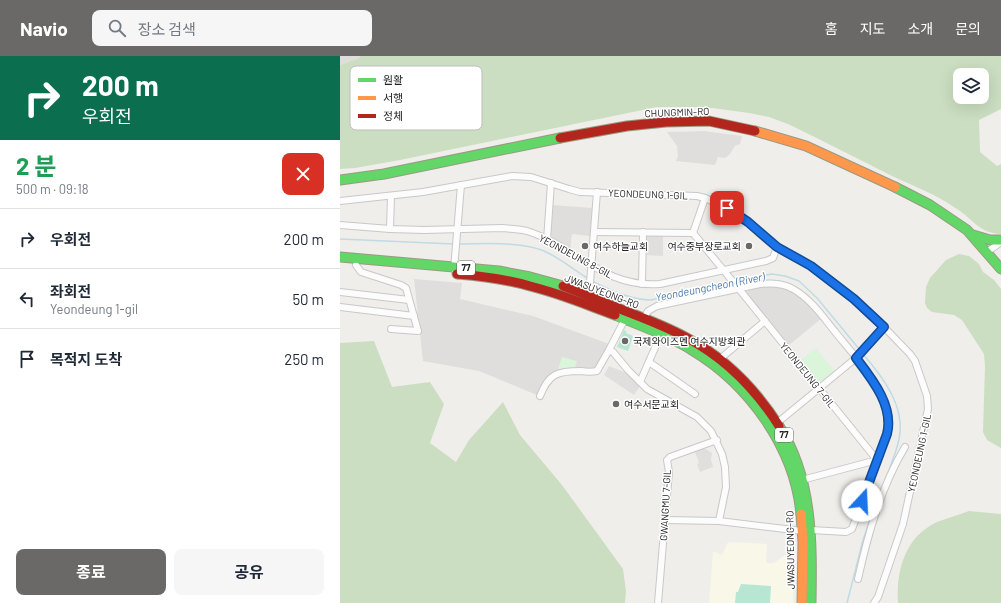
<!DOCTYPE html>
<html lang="ko">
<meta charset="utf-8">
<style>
:root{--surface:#fff;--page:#f6f6f7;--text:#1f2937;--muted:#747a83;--line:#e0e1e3;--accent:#6a6968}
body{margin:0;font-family:Barlow,"Noto Sans KR",sans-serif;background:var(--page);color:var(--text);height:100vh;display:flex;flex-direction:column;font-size:15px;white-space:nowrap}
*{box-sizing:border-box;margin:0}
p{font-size:13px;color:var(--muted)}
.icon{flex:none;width:22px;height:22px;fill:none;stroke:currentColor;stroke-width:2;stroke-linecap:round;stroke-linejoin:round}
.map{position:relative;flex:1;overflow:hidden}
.side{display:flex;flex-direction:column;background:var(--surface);width:340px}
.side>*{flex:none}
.banner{background:#0b6e4f;color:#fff;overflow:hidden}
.fabs{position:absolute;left:613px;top:12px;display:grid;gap:8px}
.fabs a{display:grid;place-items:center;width:36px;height:36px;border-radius:8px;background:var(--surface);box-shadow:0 4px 16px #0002;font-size:20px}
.pin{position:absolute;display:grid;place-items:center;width:34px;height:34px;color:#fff;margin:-17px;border-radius:8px;box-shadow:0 2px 6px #0006}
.me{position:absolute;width:44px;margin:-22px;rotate:20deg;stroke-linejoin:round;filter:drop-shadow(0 0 3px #0008)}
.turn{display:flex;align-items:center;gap:14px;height:84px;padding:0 16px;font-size:18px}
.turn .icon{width:52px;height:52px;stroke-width:2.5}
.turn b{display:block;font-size:28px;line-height:34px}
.round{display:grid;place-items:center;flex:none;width:42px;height:42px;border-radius:8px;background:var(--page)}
.overview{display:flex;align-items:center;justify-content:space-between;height:68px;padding:0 16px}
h1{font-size:24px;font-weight:700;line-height:30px;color:#1e9e55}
.action{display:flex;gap:8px;margin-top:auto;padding:8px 16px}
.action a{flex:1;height:46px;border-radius:8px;background:var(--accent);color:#fff;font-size:16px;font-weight:700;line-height:46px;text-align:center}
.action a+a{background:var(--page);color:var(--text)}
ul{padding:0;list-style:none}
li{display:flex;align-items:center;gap:12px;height:60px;padding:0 16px;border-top:1px solid var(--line)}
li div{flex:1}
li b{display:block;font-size:15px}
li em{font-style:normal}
header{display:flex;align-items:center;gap:24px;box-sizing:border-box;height:56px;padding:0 20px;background:var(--accent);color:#fff}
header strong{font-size:19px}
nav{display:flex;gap:22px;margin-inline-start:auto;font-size:14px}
.search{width:280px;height:36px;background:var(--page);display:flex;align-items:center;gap:10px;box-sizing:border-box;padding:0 14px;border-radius:8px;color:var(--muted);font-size:15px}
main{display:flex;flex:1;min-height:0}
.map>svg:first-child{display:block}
.residential{fill:#dfdedc}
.education{fill:#f8f7e8}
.forest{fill:#cbdec1;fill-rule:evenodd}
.park{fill:#daf5da}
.pitch{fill:#b7e6d2}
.parking{fill:#e0dfde}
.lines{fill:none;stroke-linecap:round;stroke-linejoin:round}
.stream{stroke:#bfdbe3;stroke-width:1.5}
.street-casing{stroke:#c9c8c7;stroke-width:8}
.fast-casing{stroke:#999a82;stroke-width:11}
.slow-casing{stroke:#999a82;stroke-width:11}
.jam-casing{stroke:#999a82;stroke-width:11}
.street{stroke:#fdfcfc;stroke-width:6}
.fast{stroke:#63d668;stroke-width:9}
.slow{stroke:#ff974d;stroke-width:9}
.jam{stroke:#b3261e;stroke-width:9}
.route-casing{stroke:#114b97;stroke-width:10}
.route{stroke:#1a73e8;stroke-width:7}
.poi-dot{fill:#6a6968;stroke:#fff;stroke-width:1.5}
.labels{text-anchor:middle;stroke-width:3;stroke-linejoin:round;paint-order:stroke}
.shield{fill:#fff;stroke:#646464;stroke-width:1}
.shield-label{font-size:9px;font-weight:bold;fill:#222}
.street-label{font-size:10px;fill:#222;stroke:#fff}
.poi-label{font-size:10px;fill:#222;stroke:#fff;text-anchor:start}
.water-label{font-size:11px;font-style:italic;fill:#4a7aab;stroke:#fff}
.key{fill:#fff;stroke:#bdbdbd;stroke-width:1}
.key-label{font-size:11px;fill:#222}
</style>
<header>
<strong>Navio</strong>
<div class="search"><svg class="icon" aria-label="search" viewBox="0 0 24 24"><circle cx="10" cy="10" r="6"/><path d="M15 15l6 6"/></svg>장소 검색</div>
<nav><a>홈</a><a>지도</a><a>소개</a><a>문의</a></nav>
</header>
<main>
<section class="side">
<div class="banner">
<div class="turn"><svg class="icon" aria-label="right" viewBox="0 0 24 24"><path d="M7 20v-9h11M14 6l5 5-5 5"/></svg><div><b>200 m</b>우회전</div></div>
</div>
<div class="overview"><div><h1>2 분</h1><p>500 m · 09:18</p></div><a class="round" style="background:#d93025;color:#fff"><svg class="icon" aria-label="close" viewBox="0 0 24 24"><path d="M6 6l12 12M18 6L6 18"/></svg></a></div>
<ul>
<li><svg class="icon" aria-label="right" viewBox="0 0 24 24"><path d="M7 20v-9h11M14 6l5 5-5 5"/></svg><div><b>우회전</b></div><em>200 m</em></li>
<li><svg class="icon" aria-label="left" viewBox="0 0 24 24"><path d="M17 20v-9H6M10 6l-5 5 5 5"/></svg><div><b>좌회전</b><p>Yeondeung 1-gil</p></div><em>50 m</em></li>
<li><svg class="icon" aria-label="arrive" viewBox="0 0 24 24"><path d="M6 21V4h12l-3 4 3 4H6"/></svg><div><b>목적지 도착</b></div><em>250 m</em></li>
</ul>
<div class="action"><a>종료</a><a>공유</a></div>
</section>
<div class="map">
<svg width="661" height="547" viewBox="0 0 661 547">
<rect width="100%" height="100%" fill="#f0eeeb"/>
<!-- residential -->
<g class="residential">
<polygon points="0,0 20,0 19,2 0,9"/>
<polygon points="364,75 402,80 400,88 395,90 390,98 385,102 378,101 375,109 336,105 338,100 337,90 327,76"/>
<polygon points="213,149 252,152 250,180 232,178 230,194 213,183 211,179"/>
<polygon points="74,223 122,227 120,243 193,260 269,288 255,312 232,313 210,319 203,326 197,339 139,315 83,305"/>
<polygon points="440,230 454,236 465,244 482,262 448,290 405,236 417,231"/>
</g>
<!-- education -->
<polygon class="education" points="388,486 427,488 426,507 434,507 445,499 454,500 453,547 369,547 373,495 382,499"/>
<!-- forest -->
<g class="forest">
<path d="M20 0H661V53L639 64 640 96 657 110 661 108V178C639 177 634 164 617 153 597 139 574 130 552 120 517 102 483 85 448 68L429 61 409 57 365 51H317L60 104 15 112 0 113V9L19 2ZM620 19H642V41H620Z"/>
<polygon points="619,198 629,200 639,208 643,216 654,224 661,233 661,392 647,384 643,376 645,310 644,298 622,264 614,259 592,256 587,252 585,247 586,231 590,222 606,204"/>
<polygon points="34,285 52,331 90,326 104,348 90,387 116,406 129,384 163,346 180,379 222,429 283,513 286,535 285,547 0,547 0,287"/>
<path d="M629 455 661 458V547H558C556 514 565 481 597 466 607 462 619 459 629 455Z"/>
</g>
<!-- park -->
<g class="park">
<polygon points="476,292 496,317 483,327 479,327 461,304"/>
<polygon points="222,301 237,305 235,312 218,313"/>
</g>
<!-- pitch -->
<g class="pitch">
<polygon points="284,274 286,275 286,277 293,280 288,295 277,291"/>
<polygon points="401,528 431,530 430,547 395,547 396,536 398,536"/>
</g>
<!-- parking -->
<g class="parking">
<polygon points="304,179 323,180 323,200 304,199"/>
<polygon points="269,310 284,316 300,330 294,339 264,319"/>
<polygon points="364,392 372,397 371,404 373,411 360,416 357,408 359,407 355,396"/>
</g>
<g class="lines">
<!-- stream -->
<g class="stream">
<polyline points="0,183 114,188"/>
<path d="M118 188C142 188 182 185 204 195 220 202 234 214 249 223"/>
<polyline points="395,224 432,218 445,220 459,225 477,242 520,294"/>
<path d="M252 225C269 234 291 244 311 244L391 225"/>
<path d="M522 297C542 320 566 350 559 383 556 399 548 415 543 430"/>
<polyline points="507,547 523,484 532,458"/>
</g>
<defs>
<g id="street">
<polyline points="0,145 83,136 172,120 191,121 229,133 240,136 357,140 365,142 392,154 408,166 437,191 471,210 513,243 544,271 570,298 575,305 587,340 588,353 563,468 538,541 534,547"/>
<path d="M0 169 50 173 84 174 162 172C170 173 179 173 187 175 235 190 263 232 320 228L426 205 433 202 437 191"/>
<polyline points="50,173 51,140"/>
<polyline points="254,176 353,177 399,233 537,404"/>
<polyline points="353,177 365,142"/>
<polyline points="207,184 211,127"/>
<polyline points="647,196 661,186"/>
<polyline points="16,209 21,216 61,229 66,232 78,275 51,273"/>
<polyline points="114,213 121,129"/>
<polyline points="302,228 303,176"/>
<polyline points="0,236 69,244"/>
<polyline points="249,240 257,136"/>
<polyline points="0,251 74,260"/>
<path d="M304 262 308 255 317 250 420 228C432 227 443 227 453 233 471 243 483 261 496 277 516 302 556 343 547 378L512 473 506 476 471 474"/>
<polyline points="269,294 273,296 288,314 307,333 357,361 371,375 382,398 385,411 386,431 379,465"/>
<polyline points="380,303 425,265"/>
<polyline points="309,306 355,338"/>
<polyline points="300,326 321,278"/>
<path d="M200 340C209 317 218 315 241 315 247 316 252 316 257 315L269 294 285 263"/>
<polyline points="437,367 516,302 544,271"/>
<polyline points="462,424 537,404"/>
<polyline points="325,464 379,465 462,475"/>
<path d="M518 523C528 478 541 431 565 391"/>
<polyline points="318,547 329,416 327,404 330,401 377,384"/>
</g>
<g id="fast">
<polyline points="0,124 44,118 220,82"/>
<polyline points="555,131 590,149 627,174 661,213"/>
<polyline points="633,179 650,184 661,184"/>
<polyline points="0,201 159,215 190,221 223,230"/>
<path d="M275 259C301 270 328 279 352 294 409 328 455 392 461 458"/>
<path d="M439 370C473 422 472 487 471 547"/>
</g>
<g id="slow">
<polyline points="415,75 466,90 555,131"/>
<polyline points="461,458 463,486 462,547"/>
</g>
<g id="jam">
<polyline points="220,82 287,70 326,66 369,65 415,75"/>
<path d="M117 218C142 220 166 223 190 230 219 237 247 249 275 259"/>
<path d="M223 230C244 238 264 246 285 255 306 263 327 271 347 282 385 302 416 334 439 370"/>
</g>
</defs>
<!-- street casing -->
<use href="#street" class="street-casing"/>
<!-- fast casing -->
<use href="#fast" class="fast-casing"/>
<!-- slow casing -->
<use href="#slow" class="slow-casing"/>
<!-- jam casing -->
<use href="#jam" class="jam-casing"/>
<!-- street -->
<use href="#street" class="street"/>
<!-- fast -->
<use href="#fast" class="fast"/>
<!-- slow -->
<use href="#slow" class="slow"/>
<!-- jam -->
<use href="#jam" class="jam"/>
</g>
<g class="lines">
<defs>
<path id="route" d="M387 152 408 166 437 191 471 210 514 243 544 271 516 302C532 323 554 350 547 378L522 445"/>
</defs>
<!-- route casing -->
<use href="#route" class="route-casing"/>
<!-- route -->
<use href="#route" class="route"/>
</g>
<!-- markers -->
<g class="poi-dot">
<circle cx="245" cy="190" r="4"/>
<circle cx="409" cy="190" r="4"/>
<circle cx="285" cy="285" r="4"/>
<circle cx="276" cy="348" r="4"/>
</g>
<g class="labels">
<!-- shield labels -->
<g class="shield">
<rect x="117" y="205" width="18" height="14" rx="3"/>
<rect x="435" y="372" width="18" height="14" rx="3"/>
</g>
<g class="shield-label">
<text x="126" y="215">77</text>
<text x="444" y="382">77</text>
</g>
<!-- street labels -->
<g class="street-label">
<text transform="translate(337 56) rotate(-2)" y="4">CHUNGMIN-RO</text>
<text transform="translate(308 138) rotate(2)" y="4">YEONDEUNG 1-GIL</text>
<text transform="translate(236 200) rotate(28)" y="4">YEONDEUNG 8-GIL</text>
<text transform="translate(262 235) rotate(21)" y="4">JWASUYEONG-RO</text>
<text transform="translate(468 319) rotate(51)" y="4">YEONDEUNG 7-GIL</text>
<text transform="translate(579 397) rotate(-78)" y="4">YEONDEUNG 1-GIL</text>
<text transform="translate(325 449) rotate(-87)" y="4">GWANGMU 7-GIL</text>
<text transform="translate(450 494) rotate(-91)" y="4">JWASUYEONG-RO</text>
</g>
<!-- poi labels -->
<g class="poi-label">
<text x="253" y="194">여수하늘교회</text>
<text x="401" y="194" text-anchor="end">여수중부장로교회</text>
<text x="293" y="289">국제와이즈멘 여수지방회관</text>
<text x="284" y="352">여수서문교회</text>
</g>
<!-- water labels -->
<g class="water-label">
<text transform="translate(370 231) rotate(-11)" y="4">Yeondeungcheon (River)</text>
</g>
</g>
<!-- legend -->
<rect x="10" y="10" width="132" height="64" rx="6" class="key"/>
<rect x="18" y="22" width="18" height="4" fill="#63d668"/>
<rect x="18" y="40" width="18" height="4" fill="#ff974d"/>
<rect x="18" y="58" width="18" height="4" fill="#b3261e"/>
<g class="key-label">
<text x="43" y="28">원활</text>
<text x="43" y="46">서행</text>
<text x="43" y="64">정체</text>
</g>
</svg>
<div class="fabs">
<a><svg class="icon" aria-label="layers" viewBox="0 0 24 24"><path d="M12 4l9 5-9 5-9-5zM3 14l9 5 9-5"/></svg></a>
</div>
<div class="pin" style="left:387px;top:152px;background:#d93025"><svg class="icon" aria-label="arrive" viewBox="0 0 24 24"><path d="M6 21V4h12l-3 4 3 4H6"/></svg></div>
<svg class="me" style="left:522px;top:445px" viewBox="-20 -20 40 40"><circle r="19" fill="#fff"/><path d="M0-13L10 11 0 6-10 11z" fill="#1a73e8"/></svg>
</div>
</main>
